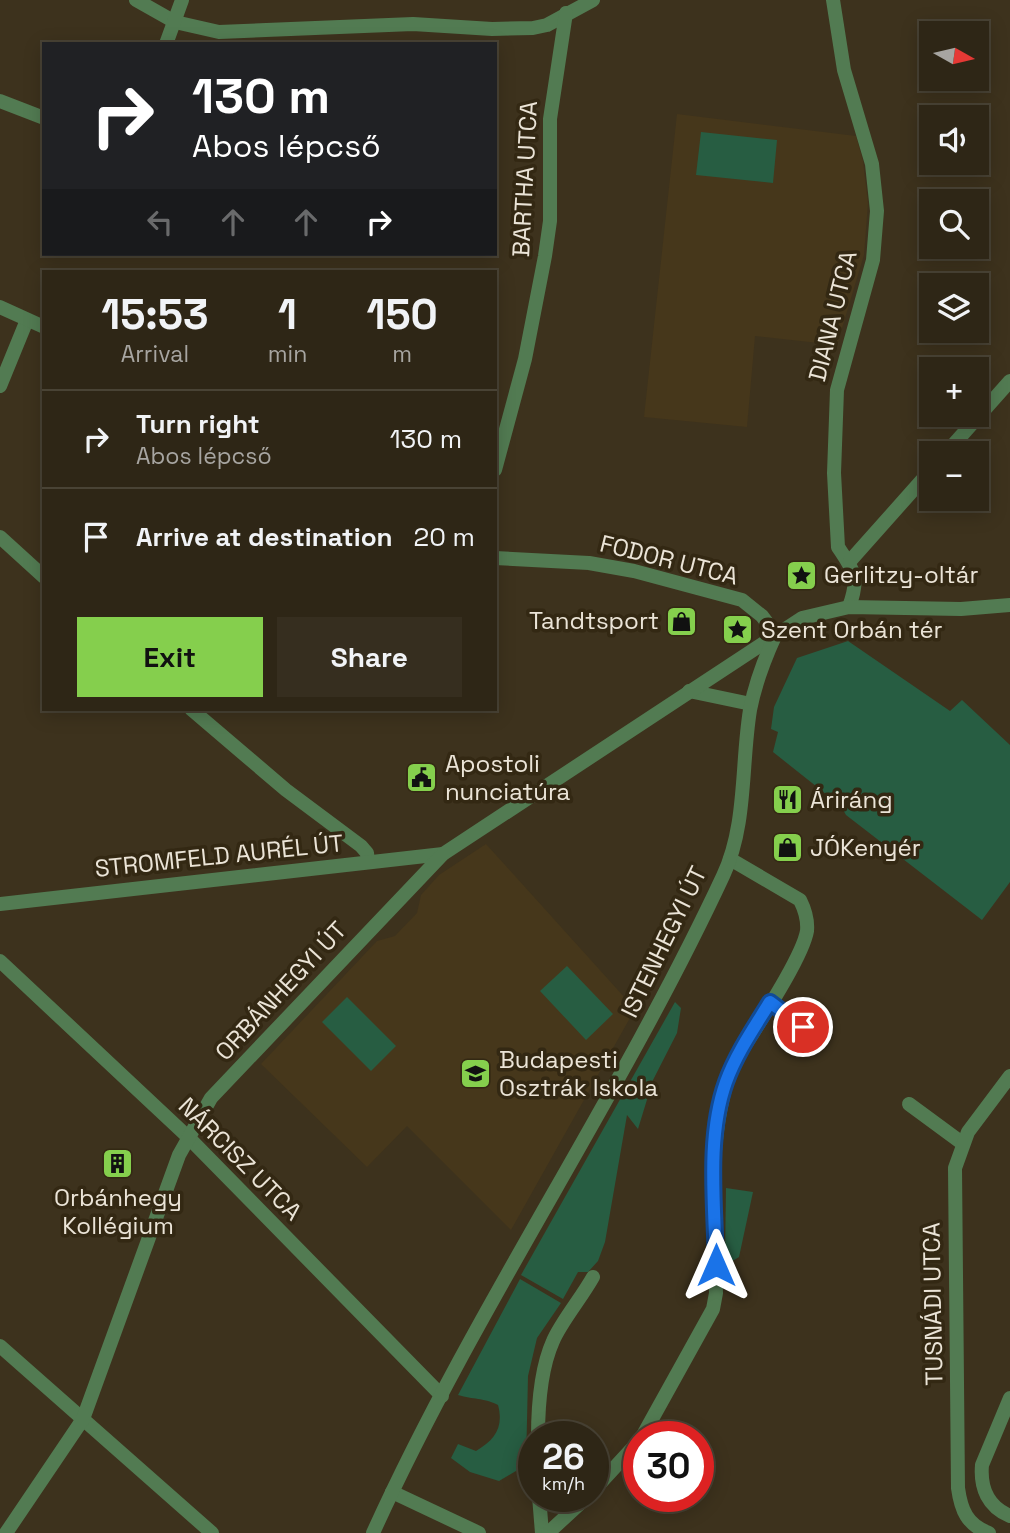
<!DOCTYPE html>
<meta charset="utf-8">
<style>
:root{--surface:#2e2616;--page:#362e1f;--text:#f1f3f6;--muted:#a7a5a1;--line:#494335;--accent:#85cf4d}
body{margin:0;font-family:"Space Grotesk",sans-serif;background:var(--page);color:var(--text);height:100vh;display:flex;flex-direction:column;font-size:26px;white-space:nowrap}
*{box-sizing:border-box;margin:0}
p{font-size:23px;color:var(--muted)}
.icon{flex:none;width:38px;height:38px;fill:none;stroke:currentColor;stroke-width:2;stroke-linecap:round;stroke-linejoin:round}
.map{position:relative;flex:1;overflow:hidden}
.sheet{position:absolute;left:42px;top:270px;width:455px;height:441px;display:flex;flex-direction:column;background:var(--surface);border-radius:0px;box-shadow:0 4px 18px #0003,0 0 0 2px var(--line)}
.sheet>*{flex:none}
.hud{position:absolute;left:42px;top:42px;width:455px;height:214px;border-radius:0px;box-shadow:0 4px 18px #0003,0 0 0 2px var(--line);background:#202124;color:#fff;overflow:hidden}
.needle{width:46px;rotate:98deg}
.buttons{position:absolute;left:919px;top:21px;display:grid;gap:14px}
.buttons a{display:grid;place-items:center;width:70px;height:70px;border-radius:0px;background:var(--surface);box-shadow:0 4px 18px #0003,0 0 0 2px var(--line);font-size:35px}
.speed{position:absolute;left:518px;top:1421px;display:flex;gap:14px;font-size:35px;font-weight:700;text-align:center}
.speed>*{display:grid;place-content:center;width:91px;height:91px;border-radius:50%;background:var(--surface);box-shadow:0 4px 18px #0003,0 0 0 2px var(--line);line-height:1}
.speed small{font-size:18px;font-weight:400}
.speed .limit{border:10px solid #d22;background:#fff;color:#111}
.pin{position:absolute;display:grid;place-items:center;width:60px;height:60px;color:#fff;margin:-30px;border:4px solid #fff;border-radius:50%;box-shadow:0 2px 7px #0007}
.me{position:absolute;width:77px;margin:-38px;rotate:0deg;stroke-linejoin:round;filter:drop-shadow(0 0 5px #0008)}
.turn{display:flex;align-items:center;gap:24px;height:147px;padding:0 35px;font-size:32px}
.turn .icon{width:91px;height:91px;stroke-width:2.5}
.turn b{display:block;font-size:49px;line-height:60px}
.lanes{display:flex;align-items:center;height:66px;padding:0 35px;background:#0003;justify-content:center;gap:35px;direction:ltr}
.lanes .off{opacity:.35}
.eta{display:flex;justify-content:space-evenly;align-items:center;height:119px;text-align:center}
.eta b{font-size:42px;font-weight:800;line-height:49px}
.action{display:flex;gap:14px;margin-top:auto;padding:14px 35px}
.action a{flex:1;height:80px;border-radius:0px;background:var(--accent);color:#111;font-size:28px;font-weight:800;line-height:80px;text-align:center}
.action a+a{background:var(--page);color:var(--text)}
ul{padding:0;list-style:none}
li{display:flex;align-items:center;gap:21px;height:98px;padding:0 35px;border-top:2px solid var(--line)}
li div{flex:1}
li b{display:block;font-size:26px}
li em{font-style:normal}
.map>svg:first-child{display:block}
.built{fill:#46371b}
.green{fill:#275d42}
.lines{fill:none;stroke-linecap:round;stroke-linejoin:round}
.minor{stroke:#527b52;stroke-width:14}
.tertiary{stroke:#527b52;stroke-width:14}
.route-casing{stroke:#114b97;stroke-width:18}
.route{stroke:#1a73e8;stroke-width:12}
.labels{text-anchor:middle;stroke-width:7;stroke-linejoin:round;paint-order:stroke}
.street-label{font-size:24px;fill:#ebe4d7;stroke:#332813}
.poi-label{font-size:24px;fill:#ebe4d7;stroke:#332813;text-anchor:start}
</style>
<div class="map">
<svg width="1010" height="1533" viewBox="0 0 1010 1533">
<rect width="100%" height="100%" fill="#3d321d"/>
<!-- built -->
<g class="built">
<polygon points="677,114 856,136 863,161 868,203 864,255 837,345 755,336 747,427 644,417"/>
<polygon points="486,844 635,1009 511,1230 407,1126 367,1167 261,1064 377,941 395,936 417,913 421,895 439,875"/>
</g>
<!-- green -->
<g class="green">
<polygon points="701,132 777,140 773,183 696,175"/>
<polygon points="848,641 950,711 962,700 1010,745 1010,882 982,920 846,815 841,806 773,752 778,732 771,729 774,707 797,658"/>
<polygon points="567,966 613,1014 586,1040 540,991"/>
<polygon points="347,997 396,1046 371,1071 322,1022"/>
<polygon points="675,1002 681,1008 677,1033 653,1080 638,1129 627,1115 605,1242 598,1261 588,1272 578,1272 563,1299 521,1275"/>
<polygon points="726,1188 753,1192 739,1257 731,1262 725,1257"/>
<path d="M520 1279 561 1303 537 1338 528 1376 526 1465 499 1481 470 1472 451 1458 458 1444 476 1451C495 1440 504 1427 498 1405 482 1397 474 1400 458 1395Z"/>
</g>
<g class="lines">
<!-- minor -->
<g class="minor">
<polyline points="136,0 175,22 219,32 413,24 492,29 533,28 547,25 593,0"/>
<path d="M833 0 844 70 872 164 877 211 873 260 837 390 834 473 838 547C854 571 860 577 849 607"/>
<polyline points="166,44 182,0"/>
<polyline points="0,101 44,118"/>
<polyline points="0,386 27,320"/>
<polyline points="946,453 1010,381"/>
<polyline points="495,470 525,359 545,256 550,221 550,119 566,13"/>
<polyline points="0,537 44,577"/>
<polyline points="850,561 931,470"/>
<polyline points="689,691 751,704"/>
<polyline points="191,709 286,790 361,846 367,853 368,862"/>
<polyline points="0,961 188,1137 442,1396"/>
<polyline points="770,1002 803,1027"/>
<polyline points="909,1104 962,1143"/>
<polyline points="0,1346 212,1533"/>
<path d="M1010 1398 982 1465C980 1488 988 1507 1010 1516"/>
<path d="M538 1437C538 1406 540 1370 553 1341 561 1322 582 1297 593 1277"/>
<path d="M642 1437 713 1309 716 1293C714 1219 706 1133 733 1065 750 1036 802 960 807 931 808 920 805 910 800 900L730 859"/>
<polyline points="593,1491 639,1441"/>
<polyline points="392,1492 479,1533"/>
<polyline points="539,1496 542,1533"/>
<polyline points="548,1533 588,1496"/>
<path d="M989 1533C967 1525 961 1510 958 1488L955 1168 968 1132 1010 1076"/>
</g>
<!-- tertiary -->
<g class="tertiary">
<polyline points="0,307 44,327"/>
<polyline points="495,558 589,563 634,571 742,600 762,616 776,635"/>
<polyline points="0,904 443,854"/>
<polyline points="6,1533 83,1419 179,1155 211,1098 443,854 802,618 849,607 961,609 1010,605"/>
<path d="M373 1533C475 1308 618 1101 723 876 747 825 741 765 750 710 755 684 764 660 775 636"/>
</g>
</g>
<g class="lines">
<defs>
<path id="route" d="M716 1265C715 1206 706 1138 726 1082 736 1054 754 1028 770 1002L803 1027"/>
</defs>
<!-- route casing -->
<use href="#route" class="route-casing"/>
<!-- route -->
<use href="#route" class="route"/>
</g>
<!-- icons -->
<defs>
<symbol id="sight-square" viewBox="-11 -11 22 22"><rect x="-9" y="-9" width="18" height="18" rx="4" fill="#85cf4d" stroke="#332813"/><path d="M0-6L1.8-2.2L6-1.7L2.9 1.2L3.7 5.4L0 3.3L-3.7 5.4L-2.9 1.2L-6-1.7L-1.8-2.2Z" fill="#111"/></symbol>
<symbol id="shop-square" viewBox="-11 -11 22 22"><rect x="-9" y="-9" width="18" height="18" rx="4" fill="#85cf4d" stroke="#332813"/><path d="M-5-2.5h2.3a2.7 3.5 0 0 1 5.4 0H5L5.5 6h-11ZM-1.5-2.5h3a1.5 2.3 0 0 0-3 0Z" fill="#111"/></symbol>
<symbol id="civic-square" viewBox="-11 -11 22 22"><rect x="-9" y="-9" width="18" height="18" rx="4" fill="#85cf4d" stroke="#332813"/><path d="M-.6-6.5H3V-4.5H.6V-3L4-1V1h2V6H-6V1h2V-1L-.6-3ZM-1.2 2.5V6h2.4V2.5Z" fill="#111"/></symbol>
<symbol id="restaurant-square" viewBox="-11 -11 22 22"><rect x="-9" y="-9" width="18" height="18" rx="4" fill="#85cf4d" stroke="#332813"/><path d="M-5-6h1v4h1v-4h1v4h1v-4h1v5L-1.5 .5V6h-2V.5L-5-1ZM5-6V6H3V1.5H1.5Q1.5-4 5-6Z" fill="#111"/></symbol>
<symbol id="school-square" viewBox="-11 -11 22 22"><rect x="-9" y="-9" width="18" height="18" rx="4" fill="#85cf4d" stroke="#332813"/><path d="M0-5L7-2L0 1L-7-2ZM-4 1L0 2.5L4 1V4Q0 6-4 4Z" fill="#111"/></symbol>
<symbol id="building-square" viewBox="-11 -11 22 22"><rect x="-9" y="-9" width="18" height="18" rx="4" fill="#85cf4d" stroke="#332813"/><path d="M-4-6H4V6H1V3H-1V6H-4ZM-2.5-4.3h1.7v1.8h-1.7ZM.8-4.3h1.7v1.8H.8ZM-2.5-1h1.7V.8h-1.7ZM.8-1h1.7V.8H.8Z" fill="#111"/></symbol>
</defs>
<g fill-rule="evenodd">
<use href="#sight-square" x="784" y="558" width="35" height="35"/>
<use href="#shop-square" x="664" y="604" width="35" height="35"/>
<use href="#sight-square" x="720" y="612" width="35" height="35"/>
<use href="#civic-square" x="404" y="760" width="35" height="35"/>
<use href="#restaurant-square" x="770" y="782" width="35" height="35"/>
<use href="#shop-square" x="770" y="830" width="35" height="35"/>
<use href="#school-square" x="458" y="1056" width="35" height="35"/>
<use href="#building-square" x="100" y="1146" width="35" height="35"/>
</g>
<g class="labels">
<!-- street labels -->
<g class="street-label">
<text transform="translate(525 179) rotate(-87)" y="8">BARTHA UTCA</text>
<text transform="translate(833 316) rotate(-76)" y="8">DIANA UTCA</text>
<text transform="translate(669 560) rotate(14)" y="8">FODOR UTCA</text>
<text transform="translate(219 856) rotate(-6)" y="8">STROMFELD AURÉL ÚT</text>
<text transform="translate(664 942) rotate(-64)" y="8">ISTENHEGYI ÚT</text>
<text transform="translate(281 991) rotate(-47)" y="8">ORBÁNHEGYI ÚT</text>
<text transform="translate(240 1159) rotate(45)" y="8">NÁRCISZ UTCA</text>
<text transform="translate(933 1304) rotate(-91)" y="8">TUSNÁDI UTCA</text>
</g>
<!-- poi labels -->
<g class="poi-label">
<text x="824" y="583">Gerlitzy-oltár</text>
<text x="659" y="629" text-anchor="end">Tandtsport</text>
<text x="761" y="638">Szent Orbán tér</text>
<text x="445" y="772">Apostoli<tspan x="445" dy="28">nunciatúra</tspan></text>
<text x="810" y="808">Áriráng</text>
<text x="810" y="856">JÓKenyér</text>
<text x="499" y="1068">Budapesti<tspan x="499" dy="28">Osztrák Iskola</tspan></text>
<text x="118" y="1206" text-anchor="middle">Orbánhegy<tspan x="118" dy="28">Kollégium</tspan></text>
</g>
</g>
</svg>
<div class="buttons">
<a><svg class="needle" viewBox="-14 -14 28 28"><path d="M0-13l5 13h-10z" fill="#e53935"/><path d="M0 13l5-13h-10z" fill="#a7a5a1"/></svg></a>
<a><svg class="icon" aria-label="sound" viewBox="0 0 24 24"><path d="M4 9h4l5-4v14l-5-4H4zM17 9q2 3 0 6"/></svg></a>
<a><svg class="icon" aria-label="search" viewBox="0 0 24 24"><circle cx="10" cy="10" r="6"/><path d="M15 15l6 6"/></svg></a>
<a><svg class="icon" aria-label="layers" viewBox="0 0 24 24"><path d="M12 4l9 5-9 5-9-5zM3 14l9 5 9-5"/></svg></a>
<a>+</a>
<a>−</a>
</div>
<div class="speed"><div>26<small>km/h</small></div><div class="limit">30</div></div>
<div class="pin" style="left:803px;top:1027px;background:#d93025"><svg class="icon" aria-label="arrive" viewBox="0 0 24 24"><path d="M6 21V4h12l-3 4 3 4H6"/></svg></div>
<svg class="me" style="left:716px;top:1265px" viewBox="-20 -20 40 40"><path d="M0-17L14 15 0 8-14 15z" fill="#1a73e8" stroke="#fff" stroke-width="4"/></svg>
<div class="hud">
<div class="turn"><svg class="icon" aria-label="right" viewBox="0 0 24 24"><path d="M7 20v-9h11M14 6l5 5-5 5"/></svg><div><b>130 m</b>Abos lépcső</div></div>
<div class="lanes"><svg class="icon off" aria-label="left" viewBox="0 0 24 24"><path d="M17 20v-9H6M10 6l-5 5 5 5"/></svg><svg class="icon off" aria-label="ahead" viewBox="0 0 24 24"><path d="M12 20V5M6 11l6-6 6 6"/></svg><svg class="icon off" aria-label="ahead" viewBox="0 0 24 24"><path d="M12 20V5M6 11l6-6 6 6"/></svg><svg class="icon" aria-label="right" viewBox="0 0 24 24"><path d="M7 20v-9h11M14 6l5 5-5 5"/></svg></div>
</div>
<section class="sheet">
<div class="eta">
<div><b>15:53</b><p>Arrival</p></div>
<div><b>1</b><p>min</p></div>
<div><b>150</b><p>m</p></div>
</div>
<ul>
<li><svg class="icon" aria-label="right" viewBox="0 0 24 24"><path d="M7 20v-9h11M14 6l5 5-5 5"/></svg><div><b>Turn right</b><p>Abos lépcső</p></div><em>130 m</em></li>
<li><svg class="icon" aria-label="arrive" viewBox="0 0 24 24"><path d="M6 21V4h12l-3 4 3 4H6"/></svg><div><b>Arrive at destination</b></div><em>20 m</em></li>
</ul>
<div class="action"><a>Exit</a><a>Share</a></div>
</section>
</div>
